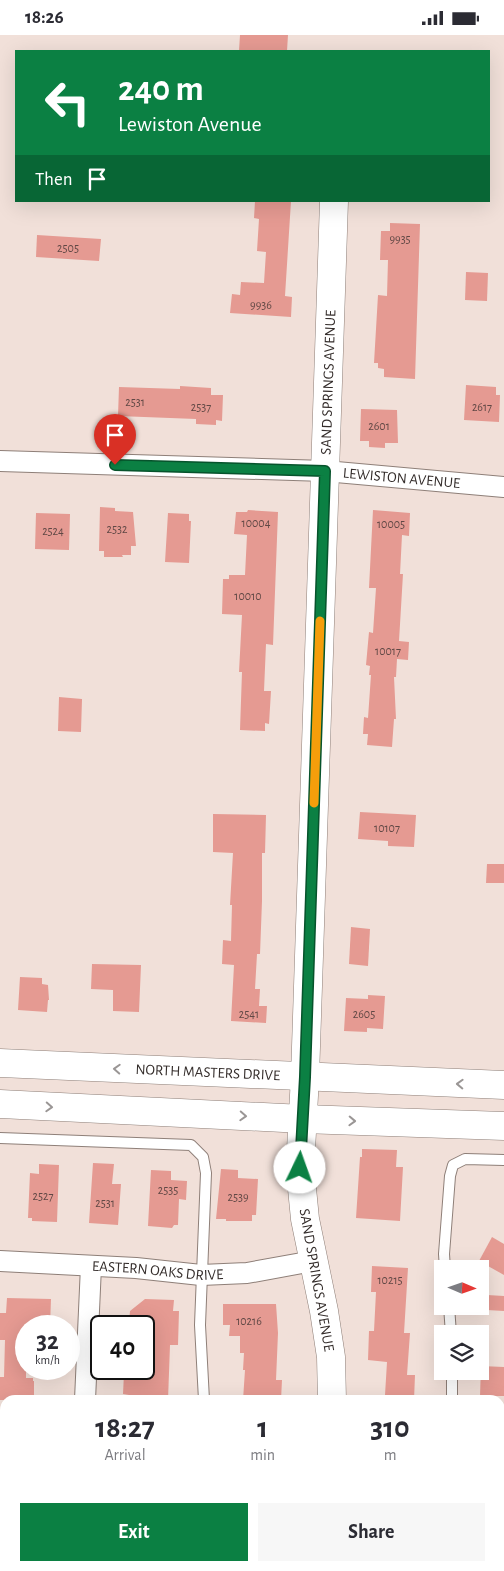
<!DOCTYPE html>
<style>
:root{--surface:#fff;--page:#f7f7f7;--text:#2b2b33;--muted:#7c7c81;--accent:#0b8043}
body{margin:0;font-family:"Alegreya Sans",sans-serif;background:var(--page);color:var(--text);height:100vh;display:flex;flex-direction:column;font-size:19px;white-space:nowrap}
*{box-sizing:border-box;margin:0}
p{font-size:16px;color:var(--muted)}
.icon{flex:none;width:28px;height:28px;fill:none;stroke:currentColor;stroke-width:2;stroke-linecap:round;stroke-linejoin:round}
.map{position:relative;flex:1;overflow:hidden}
.sheet{position:absolute;left:0px;top:1360px;width:505px;height:176px;display:flex;flex-direction:column;background:var(--surface);border-radius:15px 15px 0 0;box-shadow:0 5px 20px #0002}
.sheet>*{flex:none}
.hud{position:absolute;left:15px;top:15px;width:475px;height:152px;border-radius:0px;box-shadow:0 5px 20px #0002;background:#0b8043;color:#fff;overflow:hidden}
.needle{width:32px;rotate:92deg}
.fabs{position:absolute;left:434px;top:1225px;display:grid;gap:10px}
.fabs a{display:grid;place-items:center;width:55px;height:55px;border-radius:0px;background:var(--surface);box-shadow:0 5px 20px #0002;font-size:25px}
.speed{position:absolute;left:15px;top:1280px;display:flex;gap:10px;font-size:25px;font-weight:700;text-align:center}
.speed>*{display:grid;place-content:center;width:65px;height:65px;border-radius:50%;background:var(--surface);box-shadow:0 5px 20px #0002;line-height:1}
.speed small{font-size:12px;font-weight:400}
.speed .limit{border:2px solid #111;border-radius:8px;background:#fff;color:#111}
.pin{position:absolute;display:grid;place-items:center;width:42px;height:42px;color:#fff;margin:-51px -21px;border-radius:50% 50% 50% 0;rotate:-45deg;box-shadow:0 0 5px #0007}
.pin .icon{rotate:45deg}
.me{position:absolute;width:55px;margin:-28px;rotate:3deg;stroke-linejoin:round;filter:drop-shadow(0 0 4px #0008)}
.turn{display:flex;align-items:center;gap:18px;height:105px;padding:0 20px;font-size:22px}
.turn .icon{width:65px;height:65px;stroke-width:2.5}
.turn b{display:block;font-size:35px;line-height:42px}
.then{display:flex;align-items:center;height:48px;padding:0 20px;background:#0003;gap:10px;font-size:19px}
.eta{display:flex;justify-content:space-evenly;align-items:center;height:85px;text-align:center}
.eta b{font-size:30px;font-weight:600;line-height:35px}
.cta{display:flex;gap:10px;margin-top:auto;padding:10px 20px}
.cta a{flex:1;height:58px;border-radius:0px;background:var(--accent);color:#fff;font-size:20px;font-weight:600;line-height:58px;text-align:center}
.cta a+a{background:var(--page);color:var(--text)}
.status{display:flex;justify-content:space-between;align-items:center;height:35px;padding:0 25px;background:var(--surface);direction:ltr}
.status svg{height:14px;fill:currentColor}
.map>svg:first-child{display:block}
.green{fill:#b9e4b5}
.building{fill:#e59a92}
.lines{fill:none;stroke-linecap:round;stroke-linejoin:round}
.lane-casing{stroke:#8e7f78;stroke-width:12}
.street-casing{stroke:#8e7f78;stroke-width:22}
.secondary-casing{stroke:#8e7f78;stroke-width:29}
.lane{stroke:#fff;stroke-width:10}
.street{stroke:#fff;stroke-width:20}
.secondary{stroke:#fff;stroke-width:28}
.oneway{stroke:#9a9695}
.route-casing{stroke:#07532c;stroke-width:12}
.route{stroke:#0b8043;stroke-width:9}
.slow{stroke:#f59e0b;stroke-width:9}
.labels{text-anchor:middle;stroke-width:5;stroke-linejoin:round;paint-order:stroke}
.number-label{font-size:12px;fill:#604845}
.street-label{font-size:15px;fill:#342d2b;stroke:#fff}
</style>
<div class="status"><b>18:26</b><svg viewBox="0 0 49 12"><path d="M0 12V9h3v3zM5 12V6h3v6zM10 12V3h3v9zM15 12V0h3v12zM26 1h20v11H26zM47 4h2v5h-2z"/></svg></div>
<div class="map">
<svg width="504" height="1536" viewBox="0 0 504 1536">
<rect width="100%" height="100%" fill="#f1e0d9"/>
<!-- green -->
<polygon class="green" points="0,1490 5,1491 5,1531 301,1531 300,1536 0,1536"/>
<!-- building -->
<g class="building">
<polygon points="240,0 288,0 287,16 239,16"/>
<polygon points="255,166 291,166 285,261 292,262 291,282 230,278 232,259 240,260 241,247 264,248 266,217 257,216 259,184 254,183"/>
<polygon points="390,188 420,189 415,344 384,342 384,334 378,333 378,328 374,328 378,260 387,261 388,225 380,225 381,196 390,196"/>
<polygon points="37,200 101,204 99,226 36,222"/>
<polygon points="466,237 488,238 487,266 465,265"/>
<polygon points="466,350 496,352 496,360 500,360 499,387 464,385"/>
<polygon points="180,351 211,353 211,360 223,360 222,386 216,385 216,390 196,389 196,384 118,381 119,352 180,354"/>
<polygon points="361,374 397,375 398,408 385,408 385,413 369,412 369,406 360,406"/>
<polygon points="100,472 115,473 115,476 133,477 136,511 131,511 131,520 122,520 123,522 104,522 104,516 99,516"/>
<polygon points="248,475 278,477 273,610 266,609 264,656 271,656 269,689 265,688 265,696 240,695 242,637 239,637 242,580 222,579 223,544 229,544 229,540 245,540 247,500 234,499 236,477 247,477"/>
<polygon points="373,475 410,478 409,501 402,500 400,539 403,539 399,606 409,607 408,625 397,624 396,642 394,642 396,684 394,684 392,712 367,710 368,699 363,699 364,682 368,683 371,640 369,640 370,631 366,630 369,597 373,598 376,553 369,553"/>
<polygon points="36,478 70,479 69,515 35,514"/>
<polygon points="168,478 189,479 189,486 191,486 189,528 165,527"/>
<polygon points="59,662 82,664 81,697 58,696"/>
<polygon points="360,777 416,780 414,812 388,811 388,806 358,804"/>
<polygon points="213,779 266,780 265,818 262,818 262,866 260,919 257,919 255,954 260,954 259,971 267,971 266,988 231,986 234,930 222,929 223,905 231,906 232,870 230,870 233,818 213,817"/>
<polygon points="487,829 504,829 504,848 486,848"/>
<polygon points="351,892 370,894 368,931 349,929"/>
<polygon points="92,929 141,930 139,977 113,976 113,955 91,954"/>
<polygon points="20,942 42,943 42,949 48,950 49,965 48,965 47,977 18,975"/>
<polygon points="368,960 385,961 383,994 367,993 367,997 344,996 346,963 368,964"/>
<polygon points="362,1114 397,1115 396,1132 403,1132 400,1186 356,1183 360,1122 362,1122"/>
<polygon points="93,1128 114,1129 112,1149 121,1149 118,1190 89,1188"/>
<polygon points="39,1129 59,1130 57,1187 32,1186 32,1183 28,1183 30,1138 39,1139"/>
<polygon points="221,1134 238,1135 238,1143 258,1144 256,1180 252,1180 252,1186 226,1186 226,1184 216,1184"/>
<polygon points="151,1135 171,1136 171,1145 187,1146 186,1165 179,1164 178,1190 174,1190 172,1193 148,1191"/>
<polygon points="492,1202 504,1209 504,1240 479,1226"/>
<polygon points="372,1231 408,1233 404,1298 410,1298 407,1340 415,1340 414,1365 392,1365 392,1360 385,1360 387,1327 368,1325 369,1296 374,1296 376,1257 371,1257"/>
<polygon points="487,1260 504,1261 504,1276 487,1275"/>
<polygon points="7,1263 51,1264 50,1291 26,1291 26,1343 33,1343 33,1346 34,1346 34,1365 0,1365 0,1342 4,1342 5,1305 0,1305 0,1278 6,1278"/>
<polygon points="145,1264 174,1265 173,1276 179,1276 178,1310 170,1310 168,1365 129,1365 129,1360 123,1359 124,1338 144,1339 144,1291 137,1291 137,1288 129,1288 130,1276"/>
<polygon points="223,1269 276,1269 278,1298 276,1345 282,1345 281,1365 243,1365 245,1335 243,1335 244,1318 240,1318 240,1301 229,1301 230,1290 223,1290"/>
<polygon points="481,1331 504,1332 504,1361 480,1361"/>
</g>
<g class="lines">
<defs>
<g id="lane">
<polyline points="0,1103 191,1110 203,1122 206,1138 200,1290 204,1365"/>
<polyline points="445,1234 444,1219 450,1141 453,1130 465,1124 504,1125"/>
<polyline points="449,1271 451,1299"/>
<polyline points="452,1336 452,1365"/>
<polyline points="0,1482 5,1482"/>
<polyline points="447,1536 447,1531"/>
</g>
<g id="street">
<path id="s1" d="M0 426 325 436 504 452"/>
<path id="s2" d="M0 1226 136 1233 201 1240 247 1238 313 1226"/>
<polyline points="85,1365 91,1231"/>
</g>
<g id="secondary">
<path id="s3" d="M0 1028 504 1050"/>
<polyline points="0,1069 303,1084 504,1091"/>
<path id="s4" d="M332 1365 331 1322 324 1276 305 1184 300 1133 305 1042 334 166"/>
<polyline points="324,1536 324,1531"/>
</g>
</defs>
<!-- lane casing -->
<use href="#lane" class="lane-casing"/>
<!-- street casing -->
<use href="#street" class="street-casing"/>
<!-- secondary casing -->
<use href="#secondary" class="secondary-casing"/>
<!-- lane -->
<use href="#lane" class="lane"/>
<!-- street -->
<use href="#street" class="street"/>
<!-- secondary -->
<use href="#secondary" class="secondary"/>
</g>
<!-- one-way arrows -->
<defs><path id="oneway-chevron" d="M-2-3.5L2.5 0L-2 3.5" fill="none" stroke-width="1.6" stroke-linecap="round" stroke-linejoin="round" transform="scale(1.25)"/></defs>
<g class="oneway">
<use href="#oneway-chevron" transform="translate(117 1034) rotate(-177)"/>
<use href="#oneway-chevron" transform="translate(460 1049) rotate(-178)"/>
<use href="#oneway-chevron" transform="translate(49 1072) rotate(3)"/>
<use href="#oneway-chevron" transform="translate(243 1081) rotate(3)"/>
<use href="#oneway-chevron" transform="translate(352 1086) rotate(2)"/>
</g>
<g class="lines">
<defs>
<polyline id="route" points="115,430 325,436 305,1042 300,1133"/>
</defs>
<!-- route casing -->
<use href="#route" class="route-casing"/>
<!-- route -->
<use href="#route" class="route"/>
<!-- slow -->
<polyline class="slow" points="314,768 320,586"/>
</g>
<g class="labels">
<!-- number labels -->
<g class="number-label">
<text x="400" y="208">9935</text>
<text x="68" y="217">2505</text>
<text x="261" y="274">9936</text>
<text x="135" y="371">2531</text>
<text x="201" y="376">2537</text>
<text x="482" y="376">2617</text>
<text x="379" y="395">2601</text>
<text x="256" y="492">10004</text>
<text x="391" y="493">10005</text>
<text x="117" y="498">2532</text>
<text x="53" y="500">2524</text>
<text x="248" y="565">10010</text>
<text x="388" y="620">10017</text>
<text x="387" y="797">10107</text>
<text x="249" y="983">2541</text>
<text x="364" y="983">2605</text>
<text x="168" y="1159">2535</text>
<text x="43" y="1165">2527</text>
<text x="238" y="1166">2539</text>
<text x="105" y="1172">2531</text>
<text x="390" y="1249">10215</text>
<text x="249" y="1290">10216</text>
</g>
<!-- street labels -->
<g class="street-label">
<text dy="5" stroke="none"><textPath href="#s4" startOffset="1021">SAND SPRINGS AVENUE</textPath></text>
<text dy="5" stroke="none"><textPath href="#s1" startOffset="402">LEWISTON AVENUE</textPath></text>
<text dy="5" stroke="none"><textPath href="#s3" startOffset="208">NORTH MASTERS DRIVE</textPath></text>
<text dy="5" stroke="none"><textPath href="#s2" startOffset="158">EASTERN OAKS DRIVE</textPath></text>
<text transform="translate(317 1245) rotate(80)" y="5">SAND SPRINGS AVENUE</text>
</g>
</g>
</svg>
<div class="fabs">
<a><svg class="needle" viewBox="-14 -14 28 28"><path d="M0-13l5 13h-10z" fill="#e53935"/><path d="M0 13l5-13h-10z" fill="#7c7c81"/></svg></a>
<a><svg class="icon" aria-label="layers" viewBox="0 0 24 24"><path d="M12 4l9 5-9 5-9-5zM3 14l9 5 9-5"/></svg></a>
</div>
<div class="speed"><div>32<small>km/h</small></div><div class="limit">40</div></div>
<div class="pin" style="left:115px;top:430px;background:#d93025"><svg class="icon" aria-label="arrive" viewBox="0 0 24 24"><path d="M6 21V4h12l-3 4 3 4H6"/></svg></div>
<svg class="me" style="left:300px;top:1133px" viewBox="-20 -20 40 40"><circle r="19" fill="#fff"/><path d="M0-13L10 11 0 6-10 11z" fill="#0b8043"/></svg>
<div class="hud">
<div class="turn"><svg class="icon" aria-label="left" viewBox="0 0 24 24"><path d="M17 20v-9H6M10 6l-5 5 5 5"/></svg><div><b>240 m</b>Lewiston Avenue</div></div>
<div class="then">Then<svg class="icon" aria-label="arrive" viewBox="0 0 24 24"><path d="M6 21V4h12l-3 4 3 4H6"/></svg></div>
</div>
<section class="sheet">
<div class="eta">
<div><b>18:27</b><p>Arrival</p></div>
<div><b>1</b><p>min</p></div>
<div><b>310</b><p>m</p></div>
</div>
<div class="cta"><a>Exit</a><a>Share</a></div>
</section>
</div>
